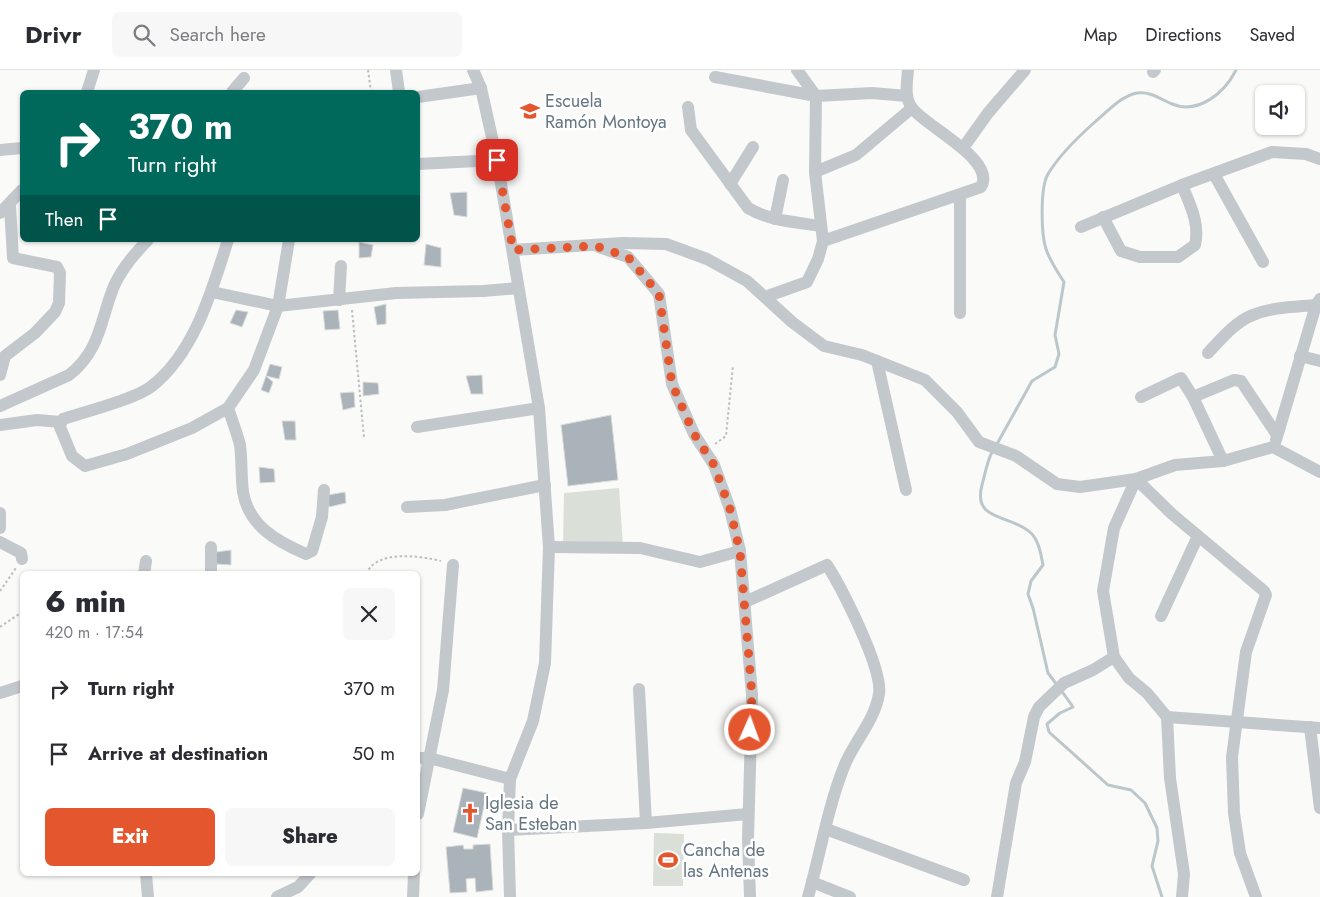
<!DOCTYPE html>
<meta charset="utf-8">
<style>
:root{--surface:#fff;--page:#f7f7f7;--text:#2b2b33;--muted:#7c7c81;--line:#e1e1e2;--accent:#e4572e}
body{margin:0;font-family:Jost,sans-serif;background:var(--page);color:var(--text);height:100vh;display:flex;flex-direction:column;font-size:19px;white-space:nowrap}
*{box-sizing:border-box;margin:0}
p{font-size:16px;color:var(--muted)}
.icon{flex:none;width:28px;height:28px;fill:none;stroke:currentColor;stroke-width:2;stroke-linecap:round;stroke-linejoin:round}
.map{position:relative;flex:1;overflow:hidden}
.panel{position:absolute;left:20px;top:501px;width:400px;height:305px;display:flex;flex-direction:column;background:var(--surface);border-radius:8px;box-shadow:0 1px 4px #0004}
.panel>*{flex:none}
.hud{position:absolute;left:20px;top:20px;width:400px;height:152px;border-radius:8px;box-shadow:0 1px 4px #0004;background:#00695c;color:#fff;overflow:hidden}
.tools{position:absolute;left:1255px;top:15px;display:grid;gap:10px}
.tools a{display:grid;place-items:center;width:50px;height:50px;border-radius:8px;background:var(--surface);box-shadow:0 1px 4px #0004;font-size:25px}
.pin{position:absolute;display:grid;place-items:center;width:42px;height:42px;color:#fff;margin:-21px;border-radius:10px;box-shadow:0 2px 8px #0006}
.me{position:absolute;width:55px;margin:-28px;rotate:2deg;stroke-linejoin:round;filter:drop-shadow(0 0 4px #0008)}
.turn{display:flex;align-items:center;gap:18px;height:105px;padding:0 25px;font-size:22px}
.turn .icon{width:65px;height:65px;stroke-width:2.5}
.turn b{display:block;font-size:35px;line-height:42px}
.then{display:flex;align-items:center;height:48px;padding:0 25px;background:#0003;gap:10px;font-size:19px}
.round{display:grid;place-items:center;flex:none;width:52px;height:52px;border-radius:8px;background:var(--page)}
.overview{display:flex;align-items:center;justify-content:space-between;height:85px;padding:0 25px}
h1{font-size:30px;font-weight:800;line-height:38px}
.action{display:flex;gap:10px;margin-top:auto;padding:10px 25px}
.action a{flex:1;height:58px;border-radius:8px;background:var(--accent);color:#fff;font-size:20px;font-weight:800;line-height:58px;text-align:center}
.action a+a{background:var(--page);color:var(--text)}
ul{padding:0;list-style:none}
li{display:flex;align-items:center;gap:15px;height:65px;padding:0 25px}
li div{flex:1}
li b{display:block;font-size:19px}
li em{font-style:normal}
header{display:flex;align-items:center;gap:30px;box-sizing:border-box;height:70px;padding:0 25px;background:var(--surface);border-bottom:1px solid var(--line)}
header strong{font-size:24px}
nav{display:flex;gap:28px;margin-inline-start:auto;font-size:18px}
.search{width:350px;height:45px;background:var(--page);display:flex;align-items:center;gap:12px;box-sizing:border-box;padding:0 18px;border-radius:8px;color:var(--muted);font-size:19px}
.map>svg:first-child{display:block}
.green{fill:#dadfd7}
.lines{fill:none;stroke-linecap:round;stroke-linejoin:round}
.stream{stroke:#bbc7cb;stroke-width:3}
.building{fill:#aab3b9;stroke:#dcdcda}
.path{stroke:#bbbfc2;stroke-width:2;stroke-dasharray:2.5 2.5;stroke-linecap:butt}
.minor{stroke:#c3c8cc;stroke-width:12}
.route{stroke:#e4572e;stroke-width:9;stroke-dasharray:0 16.2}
.labels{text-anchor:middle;stroke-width:5;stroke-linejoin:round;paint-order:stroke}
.poi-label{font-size:18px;fill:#657683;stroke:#fff;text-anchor:start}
</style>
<header>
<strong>Drivr</strong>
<div class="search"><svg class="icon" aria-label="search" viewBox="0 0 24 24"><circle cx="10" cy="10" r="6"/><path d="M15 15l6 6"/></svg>Search here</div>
<nav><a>Map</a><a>Directions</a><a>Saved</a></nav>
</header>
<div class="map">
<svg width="1320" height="827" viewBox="0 0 1320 827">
<rect width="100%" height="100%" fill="#fafaf8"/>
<!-- green -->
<g class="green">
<polygon points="619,418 623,476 563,475 564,423"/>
<polygon points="654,763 684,764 683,816 653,816"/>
</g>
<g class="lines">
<!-- stream -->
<g class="stream">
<path d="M997 374 1032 311 1055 297 1059 284 1055 265 1064 212C1057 201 1050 191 1046 179 1041 164 1040 117 1048 104 1060 84 1079 66 1096 51 1108 41 1121 26 1137 23 1150 21 1160 29 1172 34 1199 45 1225 22 1236 0"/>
<path d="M992 382C987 392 985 404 982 415 972 452 1011 444 1031 463 1039 471 1041 485 1043 495L1031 511 1028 524 1033 538 1048 603 1057 615"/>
<polyline points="1061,620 1073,637 1060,643 1047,654 1049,662 1108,715 1131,720 1145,733 1157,758 1158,771 1152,796 1162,827"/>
</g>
</g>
<!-- building -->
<g class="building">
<polygon points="467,122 467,147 454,145 450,123"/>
<polygon points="359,172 373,175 371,187 359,188"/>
<polygon points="426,174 441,178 441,197 424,195"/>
<polygon points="386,234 386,254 377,255 374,237"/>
<polygon points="236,240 248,242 242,257 230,253"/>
<polygon points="338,240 340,259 325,260 323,241"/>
<polygon points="270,294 282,297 279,309 266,306"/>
<polygon points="482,305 483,324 471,324 466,306"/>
<polygon points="266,306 273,312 269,323 261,320"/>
<polygon points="363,312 378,313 379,324 363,326"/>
<polygon points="354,322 355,337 343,340 340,323"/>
<polygon points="611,345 618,410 568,416 561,355"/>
<polygon points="282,351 295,351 296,370 285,370"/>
<polygon points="259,397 274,399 275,412 260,413"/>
<polygon points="345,422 346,433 329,437 328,425"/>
<polygon points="231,480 231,495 216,494 216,482"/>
<polygon points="463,718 487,723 477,768 453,762"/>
<polygon points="490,774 493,820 476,822 475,808 466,809 467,822 450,823 446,777 463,775 464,779 473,779 473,775"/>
</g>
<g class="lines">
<!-- path -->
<g class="path">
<polyline points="368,0 371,22"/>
<polyline points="352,240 364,368"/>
<polyline points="715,374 726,366 733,295"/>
<polyline points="79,504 81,501"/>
<path d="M366 504C377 479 420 486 441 491"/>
<polyline points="0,521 16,498"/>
<polyline points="0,557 22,542"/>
</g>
<!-- minor -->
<g class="minor">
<polyline points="396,0 399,22"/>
<polyline points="473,0 481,18 497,90 539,338 549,477 545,593 533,651 510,709 508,760 510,827"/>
<polyline points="1153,2 1155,0"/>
<polyline points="715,7 816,26 872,23 907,26"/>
<polyline points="87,22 94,0"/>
<polyline points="232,22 244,8"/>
<polyline points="418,27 481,18"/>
<path d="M688 37 691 60 748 138C770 151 796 152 821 156"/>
<polyline points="963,78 988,43 1025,0"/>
<polyline points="0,80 22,78"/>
<polyline points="418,94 497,90"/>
<polyline points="815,102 856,85 912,38"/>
<polyline points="1214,104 1263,192"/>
<polyline points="730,114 753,77"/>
<polyline points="0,143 22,120"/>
<path d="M1103 147 1121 181 1140 187H1178L1195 175C1200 153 1190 135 1182 115"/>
<polyline points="775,149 783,110"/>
<polyline points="1081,157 1182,115 1272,82 1306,84 1320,89"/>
<path d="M823 171 981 117C997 90 926 57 912 38 904 27 907 12 908 0"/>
<polyline points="599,177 628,187 659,224 672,314 694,364 714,395 730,439 740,481 752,625 748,769 750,827"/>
<polyline points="513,180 623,173 666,174 707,189 747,211 792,252 824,276 862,285 925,310 957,342 979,372 1016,386 1057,414 1080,417 1136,409 1175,395 1223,391 1273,377 1320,402"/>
<polyline points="212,222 278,236 396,223 483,221 518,218"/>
<polyline points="765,227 807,212 818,189 823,171 815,102 816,26 797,0"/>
<polyline points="339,230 341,196"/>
<polyline points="960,243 960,125"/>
<path d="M1208 283C1220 270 1236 251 1253 245 1272 237 1295 237 1316 235"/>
<polyline points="1300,286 1320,291"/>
<polyline points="877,291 906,420"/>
<polyline points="0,305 5,286 35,263 55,242 59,233 60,203 57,197 13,188 10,136"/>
<polyline points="1141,327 1181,308 1193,327 1234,310 1241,311 1277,365"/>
<polyline points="1193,327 1223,391"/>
<path d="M0 336 69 305C101 280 100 250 114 216 122 198 134 184 148 170"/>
<path d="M228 338C232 350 237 363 240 375 242 390 241 406 243 422 249 456 276 471 306 484L312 481 322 447 324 420"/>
<polyline points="61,352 60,357 72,386 85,396 127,384 192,358 228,338 254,300 278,236 289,170"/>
<path d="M0 355 37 350 61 352 63 349C84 342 136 329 152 316 195 282 212 220 228 170"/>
<polyline points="417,357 539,338"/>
<polyline points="1276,370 1316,235 1320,229"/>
<polyline points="1136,409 1172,444 1264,521 1266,525 1246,582 1232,687 1234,743 1240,783 1256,827"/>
<polyline points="1136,409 1114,458 1103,521 1114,587 1129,608 1147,623 1167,647 1320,658"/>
<polyline points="407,437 445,435 545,415"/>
<polyline points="0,443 0,458"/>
<polyline points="0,472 21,483 22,489"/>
<polyline points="549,477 640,478 700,492 740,481"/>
<polyline points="144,504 146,491"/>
<polyline points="211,504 211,477"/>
<path d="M745 532 827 495C841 517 883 598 879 624 875 649 856 670 846 692 829 731 820 785 808 827"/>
<polyline points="1161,546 1198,466"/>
<polyline points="639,619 646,753"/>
<polyline points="0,623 22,616"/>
<polyline points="1167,647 1170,708 1184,804 1182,827"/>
<polyline points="1310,657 1320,738"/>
<polyline points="418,688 429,688 510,709"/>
<polyline points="418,744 443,620 453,495"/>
<polyline points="826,759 964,810"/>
<polyline points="508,760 646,753 748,744"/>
<polyline points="146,804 148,827"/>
<polyline points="812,812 850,827"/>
<polyline points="277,827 298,817 310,804"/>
<polyline points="413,827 414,804"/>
<polyline points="997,827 1016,713 1025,692 1034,647 1039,637 1064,613 1093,600 1114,587"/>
</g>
</g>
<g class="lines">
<!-- route -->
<polyline class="route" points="497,90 513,180 596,176 628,187 659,224 672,314 694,364 714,395 730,439 740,482 752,625 750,660"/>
</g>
<!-- icons -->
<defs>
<symbol id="school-bare" viewBox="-9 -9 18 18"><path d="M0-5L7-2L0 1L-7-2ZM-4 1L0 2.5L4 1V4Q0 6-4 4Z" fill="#e4572e" stroke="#fff" stroke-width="2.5" paint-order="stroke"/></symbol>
<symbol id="church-bare" viewBox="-9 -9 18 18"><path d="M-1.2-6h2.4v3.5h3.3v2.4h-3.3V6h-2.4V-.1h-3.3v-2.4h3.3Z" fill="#e4572e" stroke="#fff" stroke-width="2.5" paint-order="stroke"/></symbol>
<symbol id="stadium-bare" viewBox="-9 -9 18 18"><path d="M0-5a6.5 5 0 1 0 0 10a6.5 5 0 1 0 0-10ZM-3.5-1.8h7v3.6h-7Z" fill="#e4572e" stroke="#fff" stroke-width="2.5" paint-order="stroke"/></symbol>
</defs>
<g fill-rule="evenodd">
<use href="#school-bare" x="516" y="27" width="28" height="28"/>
<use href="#church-bare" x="456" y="729" width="28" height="28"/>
<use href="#stadium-bare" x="654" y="776" width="28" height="28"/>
</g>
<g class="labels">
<!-- poi labels -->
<g class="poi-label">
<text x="545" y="37">Escuela<tspan x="545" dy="21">Ramón Montoya</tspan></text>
<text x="485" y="739">Iglesia de<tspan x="485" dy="21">San Esteban</tspan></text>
<text x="683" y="786">Cancha de<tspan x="683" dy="21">las Antenas</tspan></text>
</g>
</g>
</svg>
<div class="tools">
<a><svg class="icon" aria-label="sound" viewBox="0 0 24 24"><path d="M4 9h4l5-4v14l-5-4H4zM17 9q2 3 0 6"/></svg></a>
</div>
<div class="pin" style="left:497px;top:90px;background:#d93025"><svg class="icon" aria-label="arrive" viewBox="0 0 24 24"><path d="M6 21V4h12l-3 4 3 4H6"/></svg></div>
<svg class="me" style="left:750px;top:660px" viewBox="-20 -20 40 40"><circle r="17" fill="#e4572e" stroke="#fff" stroke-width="3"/><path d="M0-11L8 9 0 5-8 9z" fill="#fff"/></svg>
<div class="hud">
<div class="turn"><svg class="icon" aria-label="right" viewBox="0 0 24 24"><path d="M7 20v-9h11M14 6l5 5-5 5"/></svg><div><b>370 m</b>Turn right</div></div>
<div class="then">Then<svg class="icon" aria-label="arrive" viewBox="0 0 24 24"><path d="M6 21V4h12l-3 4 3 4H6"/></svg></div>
</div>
<section class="panel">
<div class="overview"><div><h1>6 min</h1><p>420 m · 17:54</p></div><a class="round"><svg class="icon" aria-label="close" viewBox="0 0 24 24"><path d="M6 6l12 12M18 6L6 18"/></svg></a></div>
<ul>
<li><svg class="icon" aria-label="right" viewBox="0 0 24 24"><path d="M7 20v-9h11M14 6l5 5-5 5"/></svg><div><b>Turn right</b></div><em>370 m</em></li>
<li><svg class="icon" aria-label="arrive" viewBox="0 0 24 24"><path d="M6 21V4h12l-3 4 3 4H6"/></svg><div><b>Arrive at destination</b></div><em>50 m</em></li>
</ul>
<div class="action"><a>Exit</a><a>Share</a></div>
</section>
</div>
